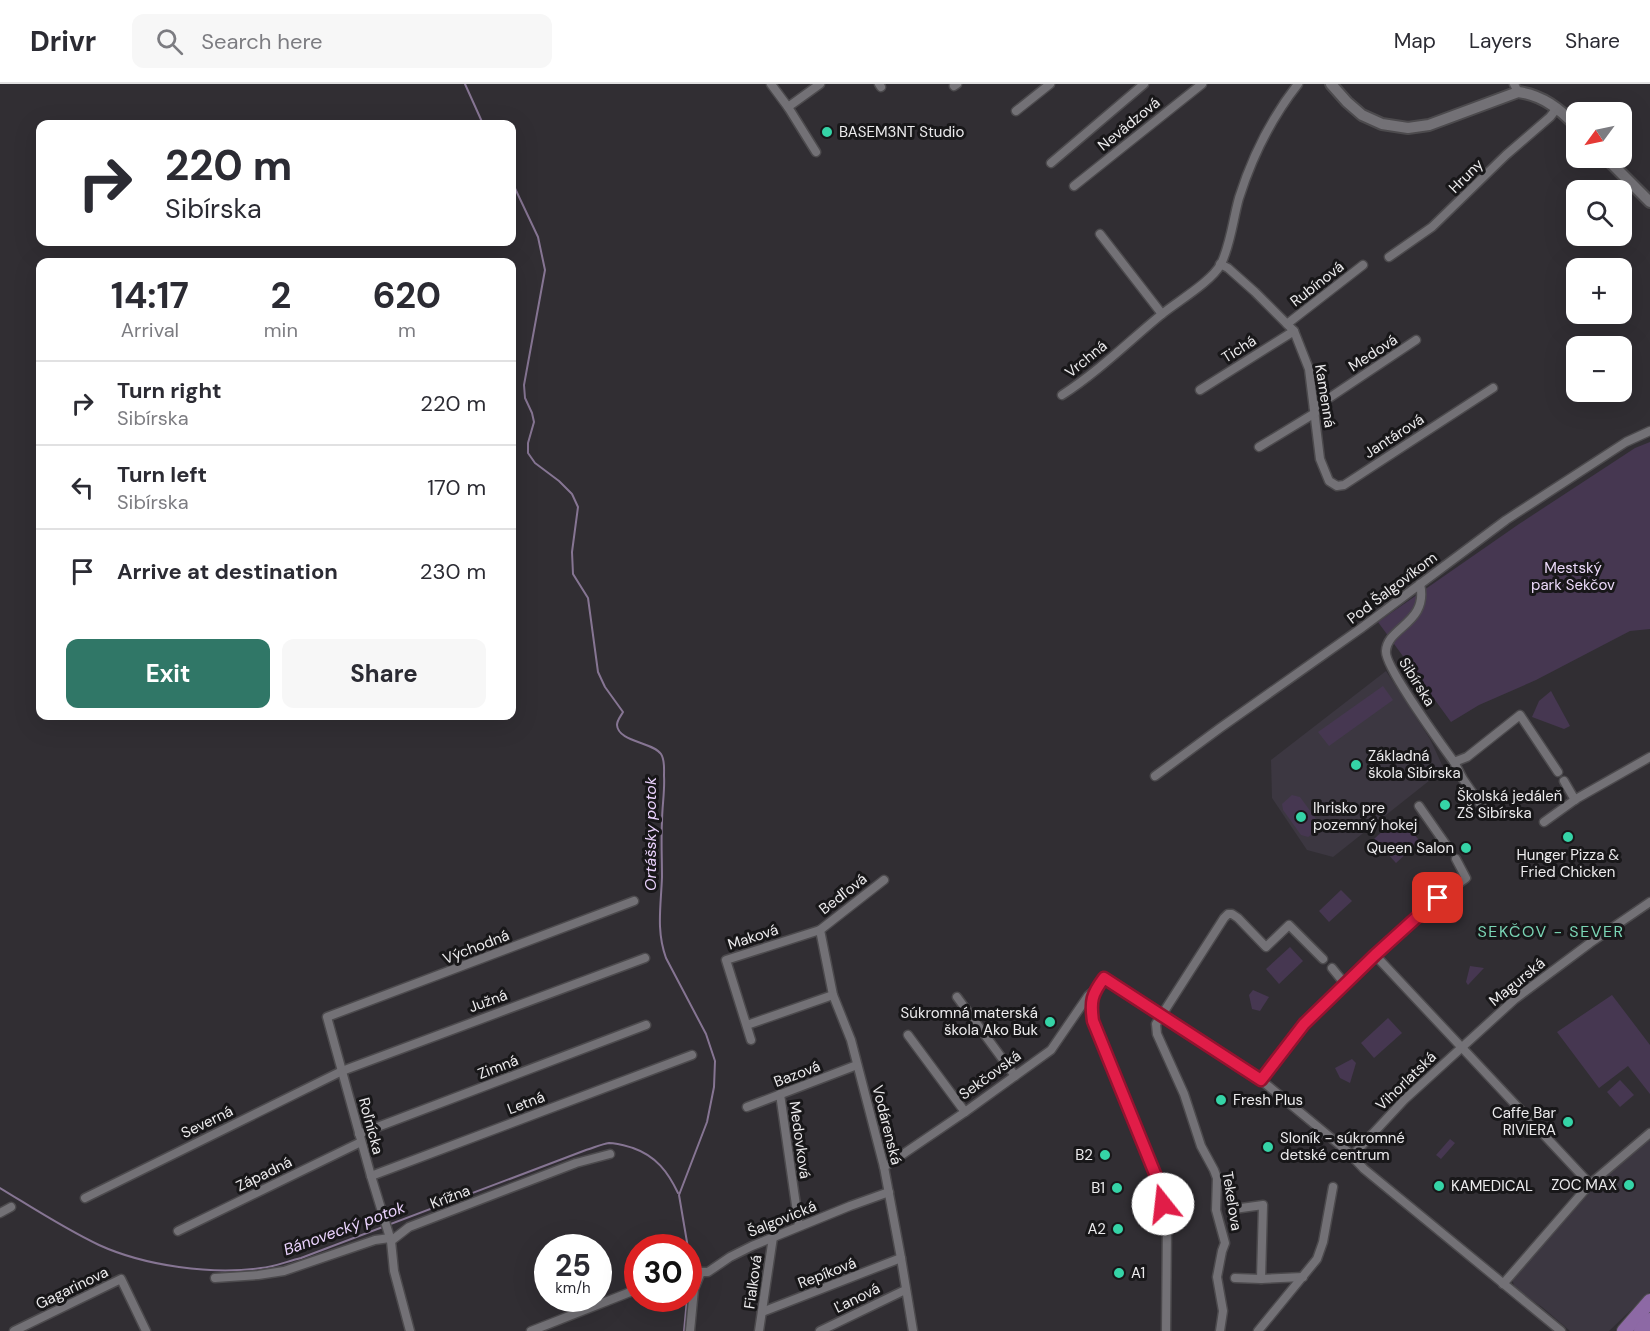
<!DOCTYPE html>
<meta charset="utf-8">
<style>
:root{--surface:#fff;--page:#f7f7f7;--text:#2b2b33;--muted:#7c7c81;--line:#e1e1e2;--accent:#307767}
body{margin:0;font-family:"DM Sans",sans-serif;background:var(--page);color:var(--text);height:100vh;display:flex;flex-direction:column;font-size:22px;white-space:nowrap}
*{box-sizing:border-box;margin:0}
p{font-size:20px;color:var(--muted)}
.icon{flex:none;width:33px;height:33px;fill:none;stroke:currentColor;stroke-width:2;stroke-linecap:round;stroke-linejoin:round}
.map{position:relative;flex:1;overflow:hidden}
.side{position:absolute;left:36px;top:174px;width:480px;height:462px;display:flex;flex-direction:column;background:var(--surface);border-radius:12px;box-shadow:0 6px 24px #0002}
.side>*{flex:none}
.hud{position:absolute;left:36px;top:36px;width:480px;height:126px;border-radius:12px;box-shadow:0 6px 24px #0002;background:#fff;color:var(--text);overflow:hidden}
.needle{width:39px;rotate:237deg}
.tools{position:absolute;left:1566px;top:18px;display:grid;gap:12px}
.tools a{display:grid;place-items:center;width:66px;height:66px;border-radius:12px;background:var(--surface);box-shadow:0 6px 24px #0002;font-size:30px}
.speed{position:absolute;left:534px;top:1150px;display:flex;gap:12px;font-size:30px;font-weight:700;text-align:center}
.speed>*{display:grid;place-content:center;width:78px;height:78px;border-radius:50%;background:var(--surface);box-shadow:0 6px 24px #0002;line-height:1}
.speed small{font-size:15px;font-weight:400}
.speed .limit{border:9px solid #d22;background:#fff;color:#111}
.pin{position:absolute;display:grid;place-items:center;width:51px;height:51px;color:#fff;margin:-26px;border-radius:12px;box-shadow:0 3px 9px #0006}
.me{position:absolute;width:66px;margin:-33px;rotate:344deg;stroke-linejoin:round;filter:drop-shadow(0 0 4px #0008)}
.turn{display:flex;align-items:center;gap:21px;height:126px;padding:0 30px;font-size:27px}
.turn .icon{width:78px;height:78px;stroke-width:2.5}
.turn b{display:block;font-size:42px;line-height:51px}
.eta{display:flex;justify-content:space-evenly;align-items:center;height:102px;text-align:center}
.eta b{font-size:36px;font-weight:700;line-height:42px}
.button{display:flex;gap:12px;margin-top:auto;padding:12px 30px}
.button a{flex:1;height:69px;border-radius:12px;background:var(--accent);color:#fff;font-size:24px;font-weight:700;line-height:69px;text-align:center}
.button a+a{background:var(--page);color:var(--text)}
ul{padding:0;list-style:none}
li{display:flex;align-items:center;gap:18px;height:84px;padding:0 30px;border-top:2px solid var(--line)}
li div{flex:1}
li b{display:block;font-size:22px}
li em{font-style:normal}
header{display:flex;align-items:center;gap:36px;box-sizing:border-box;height:84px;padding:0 30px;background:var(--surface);border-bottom:2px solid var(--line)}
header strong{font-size:28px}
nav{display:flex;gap:33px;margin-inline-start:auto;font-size:21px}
.search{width:420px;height:54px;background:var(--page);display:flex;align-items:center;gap:15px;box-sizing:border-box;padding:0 21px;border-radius:12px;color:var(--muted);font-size:22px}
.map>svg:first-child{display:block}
.built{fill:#3c3741}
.green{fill:#463751}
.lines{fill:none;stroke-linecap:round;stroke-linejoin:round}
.stream{stroke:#867593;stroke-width:2}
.minor-casing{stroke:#4c4a4d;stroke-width:11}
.tertiary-casing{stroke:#4c4a4d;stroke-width:14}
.primary-casing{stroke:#4c4a4d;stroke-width:16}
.minor{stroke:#737176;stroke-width:8}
.tertiary{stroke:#737176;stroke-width:10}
.primary{stroke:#8d69a5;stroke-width:14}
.route-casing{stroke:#92132f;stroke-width:15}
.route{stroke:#e11d48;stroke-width:10}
.poi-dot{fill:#35d4a7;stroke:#181719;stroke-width:2}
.labels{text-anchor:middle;stroke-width:6;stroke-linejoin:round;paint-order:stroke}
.street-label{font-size:15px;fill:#ecebed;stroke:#181719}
.poi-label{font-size:15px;fill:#ecebed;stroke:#181719;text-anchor:start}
.park-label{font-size:15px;fill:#ecdafa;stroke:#181719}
.water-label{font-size:16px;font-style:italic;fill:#ebd3fe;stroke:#181719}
.neighbourhood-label{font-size:16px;letter-spacing:1.5px;fill:#7ad5b5;stroke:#181719}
</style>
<header>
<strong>Drivr</strong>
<div class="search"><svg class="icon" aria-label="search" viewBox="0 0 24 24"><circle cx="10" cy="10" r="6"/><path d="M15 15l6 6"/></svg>Search here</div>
<nav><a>Map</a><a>Layers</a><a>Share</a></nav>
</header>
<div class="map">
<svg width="1650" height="1247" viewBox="0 0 1650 1247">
<rect width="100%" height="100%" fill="#312e33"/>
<!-- built -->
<g class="built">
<polygon points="1386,587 1430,655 1444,685 1333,773 1307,766 1272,714 1271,676"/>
<polygon points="1650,1049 1650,1208 1609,1247 1570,1247 1542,1223 1515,1205 1511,1191 1590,1100"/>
</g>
<!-- green -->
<g class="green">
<polygon points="1650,358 1650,545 1630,547 1536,596 1479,621 1451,638 1378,538 1519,440 1635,364"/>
<polygon points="1383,602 1393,616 1329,662 1318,648"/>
<polygon points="1551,607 1570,642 1564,645 1532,633 1539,617"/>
<polygon points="1292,711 1300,713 1319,739 1319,746 1308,753 1301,751 1283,726 1282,720"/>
<polygon points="1398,733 1420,757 1396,779 1374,755"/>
<polygon points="1341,806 1352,817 1329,838 1319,827"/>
<polygon points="1290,863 1303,877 1279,900 1266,885"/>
<polygon points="1470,882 1484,884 1468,901 1466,898"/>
<polygon points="1253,906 1269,913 1260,927 1252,925 1249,911"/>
<polygon points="1612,911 1650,961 1650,1010 1628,982 1599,1004 1557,948"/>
<polygon points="1388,934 1402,949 1374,974 1361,959"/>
<polygon points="1352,975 1356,979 1350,999 1340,994 1335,984"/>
<polygon points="1620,996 1634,1011 1620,1023 1607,1008"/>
<polygon points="1450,1055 1455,1059 1441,1075 1436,1071"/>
</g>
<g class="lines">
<!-- stream -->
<g class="stream">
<polyline points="465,0 483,40"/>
<path d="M512 98 538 153 545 186 524 301 525 314 532 329 534 338 528 359V369L535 379 559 397 572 410 578 423 572 468 573 490 588 514 598 588 605 603 623 628C621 632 617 636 617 641 618 658 653 658 661 670 665 676 664 685 664 692 665 707 662 722 662 738 661 756 662 774 662 793 661 822 656 846 666 874L706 950 715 977 714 1003 707 1038 679 1111 688 1164"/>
<path d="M0 1104C33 1124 65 1145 99 1161 145 1182 212 1191 261 1184 274 1183 288 1177 301 1174L586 1066C593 1064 602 1060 609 1059 617 1059 626 1062 633 1064 656 1072 668 1088 678 1109"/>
<polyline points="688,1170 690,1182"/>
<polyline points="688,1195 689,1188"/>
<polyline points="684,1247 687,1215"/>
</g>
<defs>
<g id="minor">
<polyline points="771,0 788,23"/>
<polyline points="879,0 881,3"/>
<polyline points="1514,0 1518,8"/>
<polyline points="954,2 957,0"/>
<polyline points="1016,27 1050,0"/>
<polyline points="816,68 788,23 820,0"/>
<polyline points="1051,79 1144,0"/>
<polyline points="1074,102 1202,0"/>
<polyline points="1100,150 1162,230"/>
<polyline points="1389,173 1432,143 1506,71 1550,33 1557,24"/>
<polyline points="1220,180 1228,184 1255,208 1294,247 1309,285 1320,375 1329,397 1337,402 1344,401 1493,304"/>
<polyline points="1287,240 1363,181"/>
<polyline points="1200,306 1294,247"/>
<path d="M1062 311C1098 288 1129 257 1162 230 1178 217 1211 198 1221 180 1231 159 1233 135 1239 114 1252 73 1272 33 1298 0"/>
<polyline points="1314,324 1416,256"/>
<polyline points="1259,363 1315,329"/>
<path d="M1420 500C1429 539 1387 543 1386 567 1384 582 1442 661 1454 678L1467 673 1520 631 1558 688"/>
<polyline points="1454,678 1463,695 1485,727"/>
<polyline points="1155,692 1220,644 1360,545 1506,436 1626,358 1650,347"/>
<polyline points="1564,697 1575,716"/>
<polyline points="1419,722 1449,765"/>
<polyline points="1544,738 1576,715 1650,673"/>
<polyline points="820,846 833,911 851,956 884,1083 901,1174 913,1247"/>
<polyline points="1375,871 1590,1100"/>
<polyline points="1332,884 1345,900"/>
<polyline points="957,913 1015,992"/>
<polyline points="747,941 833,911"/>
<polyline points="908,951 965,1028"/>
<polyline points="751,956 726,876 820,846 884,796"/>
<polyline points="1261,996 1304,940 1375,871 1439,814 1466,794 1456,775"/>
<polyline points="780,1010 799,1142"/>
<polyline points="747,1023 857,981"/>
<polyline points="359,1050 646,941"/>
<polyline points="1352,1072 1404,1016 1515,915 1590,859 1650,818"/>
<polyline points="884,1083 965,1028 1051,966 1088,912 1095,906"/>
<polyline points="371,1092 692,971"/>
<polyline points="85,1114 342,987 645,874"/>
<polyline points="1234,1125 1263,1121 1261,1195"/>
<polyline points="0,1129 11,1123"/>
<polyline points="178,1147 361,1058"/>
<polyline points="391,1157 371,1092 327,933 634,817"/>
<polyline points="688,1186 694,1185 701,1188 708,1188 730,1173 752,1162 850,1122 889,1108"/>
<polyline points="215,1194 258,1191 284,1187 375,1156 390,1154"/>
<polyline points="1235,1194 1261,1195 1303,1193"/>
<polyline points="1503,1200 1590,1100 1650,1049"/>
<polyline points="762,1228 901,1174"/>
<polyline points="14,1247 121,1195 146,1247"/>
<polyline points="410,1247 394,1187 391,1157 409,1143 576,1079 610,1070"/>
<polyline points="531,1247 638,1205"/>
<polyline points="690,1247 694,1205 701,1188"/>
<polyline points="759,1247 773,1153"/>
<polyline points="820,1247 903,1207 906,1208"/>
<path d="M1166 1247 1167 1141 1160 1103 1093 937C1090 917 1092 910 1104 894L1261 996 1347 1067 1364 1085 1561 1247"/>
<polyline points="1220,1247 1223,1227 1217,1193 1222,1167 1225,1159 1216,1126 1217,1094 1214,1086 1201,1062 1184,1010 1157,950 1156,940 1224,834 1228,830 1232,830 1238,834 1266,863 1289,841 1323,875"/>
<polyline points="1258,1247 1317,1175 1323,1158 1333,1103"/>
</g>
<g id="tertiary">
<path d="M1331 0 1347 18 1362 31 1382 40 1408 44 1429 41 1518 8C1542 11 1560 25 1576 42"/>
<polyline points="1606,74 1650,118"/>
</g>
<g id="primary">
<polyline points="1624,1247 1650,1217"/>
<polyline points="1641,1247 1650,1236"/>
</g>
</defs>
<!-- minor casing -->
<use href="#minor" class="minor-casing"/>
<!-- tertiary casing -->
<use href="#tertiary" class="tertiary-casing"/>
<!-- primary casing -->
<use href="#primary" class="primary-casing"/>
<!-- minor -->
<use href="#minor" class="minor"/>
<!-- tertiary -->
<use href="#tertiary" class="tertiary"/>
<!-- primary -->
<use href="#primary" class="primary"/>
</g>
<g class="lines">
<defs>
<path id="route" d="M1163 1120 1160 1102 1093 937C1090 917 1092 910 1104 894L1261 996 1304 940 1375 871 1438 814"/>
</defs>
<!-- route casing -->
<use href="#route" class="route-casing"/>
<!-- route -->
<use href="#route" class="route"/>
</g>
<!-- markers -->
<g class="poi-dot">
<circle cx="827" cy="48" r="6"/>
<circle cx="1356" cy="681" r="6"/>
<circle cx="1445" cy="721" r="6"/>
<circle cx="1301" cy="733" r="6"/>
<circle cx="1568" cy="753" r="6"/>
<circle cx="1466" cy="764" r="6"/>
<circle cx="1050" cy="938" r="6"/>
<circle cx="1221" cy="1016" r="6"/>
<circle cx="1568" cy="1038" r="6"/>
<circle cx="1268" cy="1063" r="6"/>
<circle cx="1105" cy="1071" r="6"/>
<circle cx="1629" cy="1101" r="6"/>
<circle cx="1439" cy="1102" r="6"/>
<circle cx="1117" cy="1104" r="6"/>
<circle cx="1118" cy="1145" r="6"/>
<circle cx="1119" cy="1189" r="6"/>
</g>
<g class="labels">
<!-- street labels -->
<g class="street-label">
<text transform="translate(1129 40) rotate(-39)" y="5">Nevädzová</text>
<text transform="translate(1466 92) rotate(-45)" y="5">Hruny</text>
<text transform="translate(1317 200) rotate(-38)" y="5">Rubínová</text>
<text transform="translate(1239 265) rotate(-32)" y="5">Tichá</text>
<text transform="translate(1373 269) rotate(-33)" y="5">Medová</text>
<text transform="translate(1086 275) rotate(-39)" y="5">Vrchná</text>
<text transform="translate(1325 312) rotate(81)" y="5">Kamenná</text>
<text transform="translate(1394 352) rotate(-33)" y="5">Jantárová</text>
<text transform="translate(1392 504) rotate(-37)" y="5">Pod Šalgovíkom</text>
<text transform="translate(1417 598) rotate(58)" y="5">Sibírska</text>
<text transform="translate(843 810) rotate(-38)" y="5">Bedľová</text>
<text transform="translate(753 853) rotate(-18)" y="5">Maková</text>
<text transform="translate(476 863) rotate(-21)" y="5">Východná</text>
<text transform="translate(1517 898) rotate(-39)" y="5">Magurská</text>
<text transform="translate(488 917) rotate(-20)" y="5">Južná</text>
<text transform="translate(498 983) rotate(-21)" y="5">Zimná</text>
<text transform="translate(797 990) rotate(-21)" y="5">Bazová</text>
<text transform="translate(990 991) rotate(-36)" y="5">Sekčovská</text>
<text transform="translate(1406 997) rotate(-44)" y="5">Vihorlatská</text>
<text transform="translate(526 1019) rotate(-21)" y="5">Letná</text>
<text transform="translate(207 1038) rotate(-26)" y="5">Severná</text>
<text transform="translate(887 1041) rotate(76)" y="5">Vodárenská</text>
<text transform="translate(371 1042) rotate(75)" y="5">Roľnícka</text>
<text transform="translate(800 1056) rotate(82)" y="5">Medovková</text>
<text transform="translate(264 1090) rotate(-26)" y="5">Západná</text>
<text transform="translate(450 1113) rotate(-21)" y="5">Krížna</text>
<text transform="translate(1232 1117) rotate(81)" y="5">Tekeľova</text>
<text transform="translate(782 1135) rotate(-22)" y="5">Šalgovická</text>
<text transform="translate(827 1189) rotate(-21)" y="5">Repíková</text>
<text transform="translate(753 1198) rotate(-82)" y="5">Fialková</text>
<text transform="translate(72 1204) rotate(-26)" y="5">Gagarinova</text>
<text transform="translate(857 1214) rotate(-26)" y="5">Ľanová</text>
</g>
<!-- poi labels -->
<g class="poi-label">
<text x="839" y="53">BASEM3NT Studio</text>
<text x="1368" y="677">Základná<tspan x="1368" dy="17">škola Sibírska</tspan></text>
<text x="1457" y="717">Školská jedáleň<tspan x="1457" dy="17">ZŠ Sibírska</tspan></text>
<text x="1313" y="729">Ihrisko pre<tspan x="1313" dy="17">pozemný hokej</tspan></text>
<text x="1454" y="769" text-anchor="end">Queen Salon</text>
<text x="1568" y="776" text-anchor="middle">Hunger Pizza &amp;<tspan x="1568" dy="17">Fried Chicken</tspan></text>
<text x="1038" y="934" text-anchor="end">Súkromná materská<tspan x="1038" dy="17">škola Ako Buk</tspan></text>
<text x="1233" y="1021">Fresh Plus</text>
<text x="1556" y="1034" text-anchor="end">Caffe Bar<tspan x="1556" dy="17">RIVIERA</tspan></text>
<text x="1280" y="1059">Sloník - súkromné<tspan x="1280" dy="17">detské centrum</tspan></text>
<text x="1093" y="1076" text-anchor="end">B2</text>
<text x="1617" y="1106" text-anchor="end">ZOC MAX</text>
<text x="1451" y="1107">KAMEDICAL</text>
<text x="1105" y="1109" text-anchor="end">B1</text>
<text x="1106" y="1150" text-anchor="end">A2</text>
<text x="1131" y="1194">A1</text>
</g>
<!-- park labels -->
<g class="park-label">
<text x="1573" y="489">Mestský<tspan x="1573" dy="17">park Sekčov</tspan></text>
</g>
<!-- water labels -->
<g class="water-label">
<text transform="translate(650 750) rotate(-90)" y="6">Ortášsky potok</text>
<text transform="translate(344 1144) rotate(-20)" y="6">Bánovecký potok</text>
</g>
<!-- neighbourhood labels -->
<g class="neighbourhood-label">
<text x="1551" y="853">SEKČOV - SEVER</text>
</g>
</g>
</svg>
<div class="tools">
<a><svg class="needle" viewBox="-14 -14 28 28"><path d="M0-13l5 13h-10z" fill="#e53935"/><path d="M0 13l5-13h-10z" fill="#7c7c81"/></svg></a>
<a><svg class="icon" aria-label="search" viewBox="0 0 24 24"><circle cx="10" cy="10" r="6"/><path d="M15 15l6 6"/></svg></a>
<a>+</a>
<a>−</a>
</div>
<div class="speed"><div>25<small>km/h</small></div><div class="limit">30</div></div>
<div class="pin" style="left:1438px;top:814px;background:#d93025"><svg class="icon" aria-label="arrive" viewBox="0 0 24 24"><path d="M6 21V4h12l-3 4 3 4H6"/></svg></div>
<svg class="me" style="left:1163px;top:1120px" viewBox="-20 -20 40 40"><circle r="19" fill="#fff"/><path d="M0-13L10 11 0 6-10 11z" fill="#e11d48"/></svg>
<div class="hud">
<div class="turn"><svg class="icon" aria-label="right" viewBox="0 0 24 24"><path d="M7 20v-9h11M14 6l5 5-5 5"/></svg><div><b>220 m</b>Sibírska</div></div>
</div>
<section class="side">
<div class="eta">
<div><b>14:17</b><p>Arrival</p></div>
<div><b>2</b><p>min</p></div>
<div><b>620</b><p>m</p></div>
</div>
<ul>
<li><svg class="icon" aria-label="right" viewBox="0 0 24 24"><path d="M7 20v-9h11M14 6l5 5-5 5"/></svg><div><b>Turn right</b><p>Sibírska</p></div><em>220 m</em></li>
<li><svg class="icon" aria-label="left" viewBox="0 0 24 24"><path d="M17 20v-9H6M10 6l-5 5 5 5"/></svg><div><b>Turn left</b><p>Sibírska</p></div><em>170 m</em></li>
<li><svg class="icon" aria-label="arrive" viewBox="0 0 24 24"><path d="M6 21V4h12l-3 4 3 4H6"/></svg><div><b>Arrive at destination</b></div><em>230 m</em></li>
</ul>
<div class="button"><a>Exit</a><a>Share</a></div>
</section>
</div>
